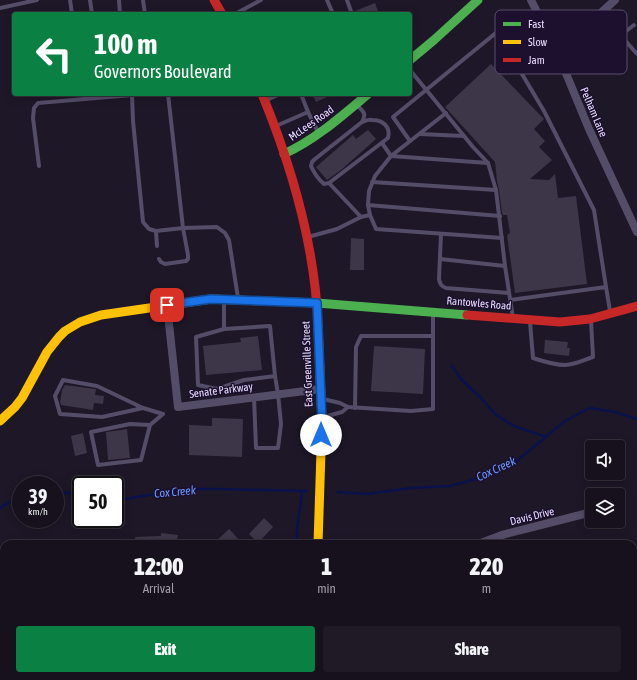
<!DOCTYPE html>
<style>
:root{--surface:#16111d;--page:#1f1a26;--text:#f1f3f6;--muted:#9e9da4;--line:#35313b;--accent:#0b8043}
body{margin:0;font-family:"Asap Condensed",sans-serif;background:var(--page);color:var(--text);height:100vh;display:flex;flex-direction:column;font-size:15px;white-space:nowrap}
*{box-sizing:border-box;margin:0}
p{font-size:13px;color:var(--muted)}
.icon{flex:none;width:22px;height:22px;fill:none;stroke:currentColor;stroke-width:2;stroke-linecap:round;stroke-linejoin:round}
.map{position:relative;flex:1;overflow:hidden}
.panel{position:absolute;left:0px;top:540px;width:637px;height:140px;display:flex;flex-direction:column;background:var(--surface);border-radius:12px 12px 0 0;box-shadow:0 2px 10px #0003,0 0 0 1px var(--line)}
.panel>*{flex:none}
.top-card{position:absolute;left:12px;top:12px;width:400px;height:84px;border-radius:4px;box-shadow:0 2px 10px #0003,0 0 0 1px var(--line);background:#0b8043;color:#fff;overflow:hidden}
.controls{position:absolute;left:585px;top:440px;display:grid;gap:8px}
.controls a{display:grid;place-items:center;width:40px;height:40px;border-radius:4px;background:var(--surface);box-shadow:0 2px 10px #0003,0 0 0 1px var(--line);font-size:20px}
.speed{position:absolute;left:12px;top:476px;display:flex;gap:8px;font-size:20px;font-weight:700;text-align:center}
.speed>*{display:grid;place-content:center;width:52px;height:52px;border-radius:50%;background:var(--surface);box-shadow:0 2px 10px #0003,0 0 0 1px var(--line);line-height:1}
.speed small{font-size:10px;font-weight:400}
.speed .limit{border:2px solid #111;border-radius:6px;background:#fff;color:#111}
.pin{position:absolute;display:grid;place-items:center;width:34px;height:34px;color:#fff;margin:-17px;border-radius:8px;box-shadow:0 2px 6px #0006}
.me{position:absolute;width:44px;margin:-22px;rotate:0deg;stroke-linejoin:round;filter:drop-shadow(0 0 3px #0008)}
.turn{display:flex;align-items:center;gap:14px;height:84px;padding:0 16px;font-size:18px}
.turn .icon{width:52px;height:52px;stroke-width:2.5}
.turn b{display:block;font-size:28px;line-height:34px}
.eta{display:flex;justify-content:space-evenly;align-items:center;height:68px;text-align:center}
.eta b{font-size:24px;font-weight:800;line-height:28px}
.cta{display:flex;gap:8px;margin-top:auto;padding:8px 16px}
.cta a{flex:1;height:46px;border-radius:4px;background:var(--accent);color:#fff;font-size:16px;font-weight:800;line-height:46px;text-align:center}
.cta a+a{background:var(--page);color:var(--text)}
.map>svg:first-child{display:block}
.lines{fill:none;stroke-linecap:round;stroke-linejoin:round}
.stream{stroke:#0a124b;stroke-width:2.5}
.building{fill:#3d3648}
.lane{stroke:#534d68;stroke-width:4}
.street{stroke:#534d68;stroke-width:8}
.fast{stroke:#4caf50;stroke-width:9}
.slow{stroke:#ffc107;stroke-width:9}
.jam{stroke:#c62828;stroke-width:9}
.route-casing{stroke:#114b97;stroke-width:10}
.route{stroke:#1a73e8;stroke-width:7}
.labels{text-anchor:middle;stroke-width:3;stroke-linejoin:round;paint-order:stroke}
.street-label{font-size:11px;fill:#e9ddff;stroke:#1c102e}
.water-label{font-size:12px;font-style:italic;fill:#6b99ff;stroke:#1c102e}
.key{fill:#1c102e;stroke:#5a4e6d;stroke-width:1}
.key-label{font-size:11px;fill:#e9ddff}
</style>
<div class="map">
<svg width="637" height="680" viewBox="0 0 637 680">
<rect width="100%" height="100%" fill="#1d1727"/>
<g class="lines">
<!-- stream -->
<g class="stream">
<polyline points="452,366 461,379 483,400 495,414 514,426 546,437"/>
<polyline points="55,491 81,495"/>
<polyline points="338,492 366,494 411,488 450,486 484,477 513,464 565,421 590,408 615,412 637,419"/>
<polyline points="115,499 119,500 186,489 215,489 307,491"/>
<polyline points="0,508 19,496 21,496"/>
<polyline points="297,544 297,530 302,491"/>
<polyline points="293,680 293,676"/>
</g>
</g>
<!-- building -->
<g class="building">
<polygon points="375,3 379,14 355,14 355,11"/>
<polygon points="491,64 544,119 534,129 545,141 539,147 552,160 530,179 549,180 555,174 558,198 576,196 587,284 515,293 507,235 510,233 507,215 503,215 502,213 499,190 497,181 495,162 445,107"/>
<polygon points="312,94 334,94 316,102"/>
<polygon points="368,130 376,139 341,170 327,180 316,167 353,135 356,139"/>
<polygon points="351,238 364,239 364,270 350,270"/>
<polygon points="258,336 262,370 206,375 203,346 241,342 240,338"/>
<polygon points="545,340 568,342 567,348 570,348 569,356 544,353"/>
<polygon points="374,346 425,349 423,394 371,391"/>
<polygon points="65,385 96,389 95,395 104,396 103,404 94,403 93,410 61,405 60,402 62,390"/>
<polygon points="212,418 243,419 242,457 189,455 189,425 212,426"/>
<polygon points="127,429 130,458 108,460 106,432"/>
<polygon points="83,433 87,453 75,456 71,436"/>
<polygon points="264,518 273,527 258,543 249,534"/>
<polygon points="229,529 243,544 213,544"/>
<polygon points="161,533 178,535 176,544 136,544 135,537 161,536"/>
</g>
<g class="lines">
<!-- lane -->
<g class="lane">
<polyline points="70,0 72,14"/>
<polyline points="90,0 92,14"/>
<polyline points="119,0 120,14"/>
<polyline points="143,0 145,14"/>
<polyline points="327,0 333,14"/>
<polyline points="347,0 352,14"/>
<polyline points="0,8 37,0"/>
<polyline points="601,13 637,54"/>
<polyline points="235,14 261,0"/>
<polyline points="621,35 634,25"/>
<polyline points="410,70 473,147 488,163 496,190 505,266 513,318"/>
<polyline points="142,94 132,95 133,121 143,222 149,229 156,231 157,246"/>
<polyline points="168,94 183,228 217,227 225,233 229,240 238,298"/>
<polyline points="301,94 308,112"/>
<polyline points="267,100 280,94"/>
<path d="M357 105C363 112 367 112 362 122L315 159 312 162 311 166C314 173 318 179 324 184L329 183 388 138C391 127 383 120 372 120 369 119 365 121 362 122"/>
<polyline points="276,126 308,112 318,132"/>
<polyline points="420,134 464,136"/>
<polyline points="410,141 393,117 497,32 544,111 594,210 606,287"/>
<polyline points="382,143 391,156 488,163"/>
<polyline points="39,166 33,118 34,108 38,103 132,95 132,94"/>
<polyline points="372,182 496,190"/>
<polyline points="329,183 361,217"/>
<polyline points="368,205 500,216"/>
<polyline points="370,215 376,229 502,238"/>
<polyline points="156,231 183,228 188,255 188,259 186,261 165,264 161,262 159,259"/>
<path d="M441 234 439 279C440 284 441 286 446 288L509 293"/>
<polyline points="308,237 337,229 361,217 370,215 368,205 369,191 375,176 391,156 446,113"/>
<polyline points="440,259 505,266"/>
<polyline points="224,300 224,329 270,326 275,376 278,394 281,424 278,448 256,448 254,397"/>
<polyline points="510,300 606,287 610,311"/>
<path d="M530 322 533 358C542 361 555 365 565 365 575 365 584 360 593 357L591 320"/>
<polyline points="224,329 196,337 198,385 217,389 244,380 275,376"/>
<polyline points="323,399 340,403 348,407 342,412 324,417"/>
<polyline points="348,407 411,411 433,409 433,313"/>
<polyline points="143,408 102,417 60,414 55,396 63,380 97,386 143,408 163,414"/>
<polyline points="355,408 356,347 361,336 433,336"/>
<polyline points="150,425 141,460 98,465 91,432 130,424 150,425 163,414"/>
</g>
<!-- street -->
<g class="street">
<polyline points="531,0 558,54 589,129 637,232"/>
<polyline points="558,54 583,29 615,0"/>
<polyline points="167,305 178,407 321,389"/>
<polyline points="478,544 502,535 592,512"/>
<polyline points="0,630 4,627"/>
<polyline points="247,676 247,680"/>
<polyline points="315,680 340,680"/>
</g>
<!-- fast -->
<g class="fast">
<polyline points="410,60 434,40 478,0"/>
<path d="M284 154C315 140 342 116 368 94"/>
<polyline points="266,301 317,303 467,315"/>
<polyline points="315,676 315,680"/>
</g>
<!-- slow -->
<g class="slow">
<polyline points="318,325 322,421 318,544"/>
<polyline points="0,421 15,407 22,398 47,352 59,337 65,331 80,322 101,315 211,299 266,301"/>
</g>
<!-- jam -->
<g class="jam">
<polyline points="214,0 222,14"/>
<path d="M262 94C292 167 315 245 318 325"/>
<polyline points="467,315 560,322 590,319 637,306"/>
</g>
</g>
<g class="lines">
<defs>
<polyline id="route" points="167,305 211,299 317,303 322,421 321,435"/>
</defs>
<!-- route casing -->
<use href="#route" class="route-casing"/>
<!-- route -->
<use href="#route" class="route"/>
</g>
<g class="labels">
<!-- street labels -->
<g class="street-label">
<text transform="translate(594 112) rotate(67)" y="4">Pelham Lane</text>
<text transform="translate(311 123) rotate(-35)" y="4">McLees Road</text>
<text transform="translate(479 303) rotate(5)" y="4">Rantowles Road</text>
<text transform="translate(307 364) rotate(-92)" y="4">East Greenville Street</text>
<text transform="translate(221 390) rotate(-7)" y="4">Senate Parkway</text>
<text transform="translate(532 516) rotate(-14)" y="4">Davis Drive</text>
</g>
<!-- water labels -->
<g class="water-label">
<text transform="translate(496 469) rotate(-25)" y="4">Cox Creek</text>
<text transform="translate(175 492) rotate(-5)" y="4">Cox Creek</text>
</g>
</g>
<!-- legend -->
<rect x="495" y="10" width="132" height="64" rx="6" class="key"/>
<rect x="503" y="22" width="18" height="4" fill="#4caf50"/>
<rect x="503" y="40" width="18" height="4" fill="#ffc107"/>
<rect x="503" y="58" width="18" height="4" fill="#c62828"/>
<g class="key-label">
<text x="528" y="28">Fast</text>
<text x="528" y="46">Slow</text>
<text x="528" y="64">Jam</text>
</g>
</svg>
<div class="controls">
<a><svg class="icon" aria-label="sound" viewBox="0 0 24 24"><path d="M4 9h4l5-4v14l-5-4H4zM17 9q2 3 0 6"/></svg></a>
<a><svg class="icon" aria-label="layers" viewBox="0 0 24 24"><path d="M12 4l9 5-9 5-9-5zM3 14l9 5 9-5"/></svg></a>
</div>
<div class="speed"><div>39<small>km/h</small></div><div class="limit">50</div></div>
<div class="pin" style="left:167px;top:305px;background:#d93025"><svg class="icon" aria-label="arrive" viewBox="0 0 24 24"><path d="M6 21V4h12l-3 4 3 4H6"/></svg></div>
<svg class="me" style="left:321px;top:435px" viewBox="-20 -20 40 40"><circle r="19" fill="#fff"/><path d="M0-13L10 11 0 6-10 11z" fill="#1a73e8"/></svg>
<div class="top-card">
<div class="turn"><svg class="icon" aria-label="left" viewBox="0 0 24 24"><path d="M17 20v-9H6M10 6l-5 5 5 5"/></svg><div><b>100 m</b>Governors Boulevard</div></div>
</div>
<section class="panel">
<div class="eta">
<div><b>12:00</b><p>Arrival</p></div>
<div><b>1</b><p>min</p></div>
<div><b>220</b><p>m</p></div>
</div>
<div class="cta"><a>Exit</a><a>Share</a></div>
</section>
</div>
